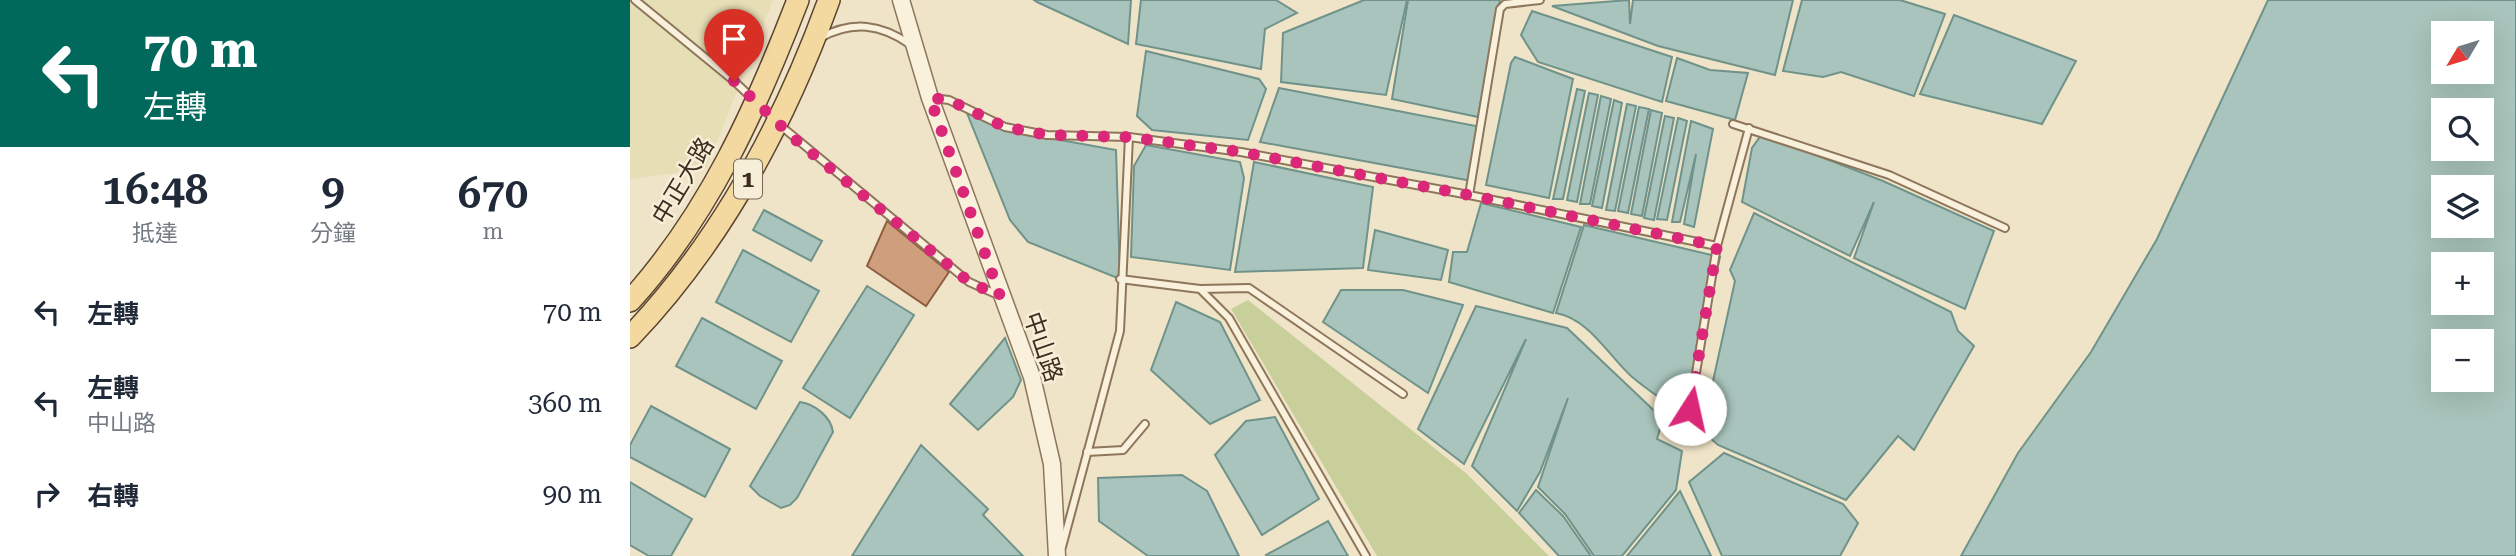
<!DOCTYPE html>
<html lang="zh-TW">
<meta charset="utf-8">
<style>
:root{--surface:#fff;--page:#f6f6f7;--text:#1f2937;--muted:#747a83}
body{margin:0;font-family:"Roboto Serif","Noto Sans TC",serif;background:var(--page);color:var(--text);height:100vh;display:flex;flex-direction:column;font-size:26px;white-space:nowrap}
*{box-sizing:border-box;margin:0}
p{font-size:23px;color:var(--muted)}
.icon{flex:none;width:38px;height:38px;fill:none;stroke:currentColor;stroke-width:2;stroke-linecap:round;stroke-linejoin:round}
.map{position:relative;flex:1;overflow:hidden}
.panel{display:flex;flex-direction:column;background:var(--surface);width:630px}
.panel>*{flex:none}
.guide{background:#00695c;color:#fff;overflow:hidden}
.needle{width:46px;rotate:232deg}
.tools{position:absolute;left:1801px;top:21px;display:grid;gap:14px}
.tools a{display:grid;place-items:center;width:63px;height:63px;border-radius:0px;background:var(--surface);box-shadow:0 7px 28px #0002;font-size:35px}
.pin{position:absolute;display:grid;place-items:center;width:60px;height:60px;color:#fff;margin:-72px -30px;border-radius:50% 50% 50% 0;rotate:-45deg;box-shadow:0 0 7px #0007}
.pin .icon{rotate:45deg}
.me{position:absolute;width:77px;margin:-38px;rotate:10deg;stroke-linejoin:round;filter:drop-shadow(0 0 5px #0008)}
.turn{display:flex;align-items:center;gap:24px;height:147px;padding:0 28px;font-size:32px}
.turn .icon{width:91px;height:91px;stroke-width:2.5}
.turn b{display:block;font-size:49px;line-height:60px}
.eta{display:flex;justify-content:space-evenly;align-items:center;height:119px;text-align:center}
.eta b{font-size:42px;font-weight:600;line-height:49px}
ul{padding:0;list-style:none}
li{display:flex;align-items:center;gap:21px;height:91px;padding:0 28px}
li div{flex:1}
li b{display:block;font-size:26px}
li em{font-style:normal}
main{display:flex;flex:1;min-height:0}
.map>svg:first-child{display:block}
.farmland{fill:#e6deb5}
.green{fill:#c9cf9b}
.water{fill:#a9c4bc;stroke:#6f938a;stroke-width:2;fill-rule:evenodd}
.building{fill:#cf9f7d;stroke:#8d5f41;stroke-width:2}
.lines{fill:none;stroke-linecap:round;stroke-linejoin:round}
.service-casing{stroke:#8d765c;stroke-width:10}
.tertiary-casing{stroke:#8d765c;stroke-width:19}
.primary-casing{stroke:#5b4430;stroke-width:24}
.service{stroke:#faf1dc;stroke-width:6}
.tertiary{stroke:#faf1dc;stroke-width:16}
.primary{stroke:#f3d9a0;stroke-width:21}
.route{stroke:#db2777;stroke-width:12;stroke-dasharray:0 21.6}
.labels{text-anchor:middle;stroke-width:5;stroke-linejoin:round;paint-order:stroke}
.shield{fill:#f7eed8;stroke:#756857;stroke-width:2}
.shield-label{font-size:23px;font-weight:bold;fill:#3d2e20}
.street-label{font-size:24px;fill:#3d2e20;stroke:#f7eed8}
</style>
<main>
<section class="panel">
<div class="guide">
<div class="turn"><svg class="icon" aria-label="left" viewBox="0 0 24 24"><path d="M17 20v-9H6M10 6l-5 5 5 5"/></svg><div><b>70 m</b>左轉</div></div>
</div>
<div class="eta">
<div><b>16:48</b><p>抵達</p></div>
<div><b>9</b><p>分鐘</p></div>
<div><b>670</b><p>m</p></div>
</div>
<ul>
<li><svg class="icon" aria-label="left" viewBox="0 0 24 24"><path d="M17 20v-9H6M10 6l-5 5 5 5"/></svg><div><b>左轉</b></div><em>70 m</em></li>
<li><svg class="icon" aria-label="left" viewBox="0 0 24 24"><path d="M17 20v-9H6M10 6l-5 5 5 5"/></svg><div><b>左轉</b><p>中山路</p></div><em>360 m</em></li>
<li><svg class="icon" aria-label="right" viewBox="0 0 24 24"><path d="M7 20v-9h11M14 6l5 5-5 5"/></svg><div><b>右轉</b></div><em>90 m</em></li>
</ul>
</section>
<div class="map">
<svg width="1886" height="556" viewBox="0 0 1886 556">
<rect width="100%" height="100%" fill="#f0e4c8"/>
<!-- farmland -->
<polygon class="farmland" points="0,0 143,0 76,169 0,179"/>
<!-- green -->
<polygon class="green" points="618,300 837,474 919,556 747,556 601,309"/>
<!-- water -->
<g class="water">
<polygon points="404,0 501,0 498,44 407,2"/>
<polygon points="511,0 646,0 667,13 635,29 631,69 506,44"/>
<polygon points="734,0 777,0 756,95 651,82 653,33"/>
<polygon points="778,0 870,0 848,117 762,99"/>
<polygon points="999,0 1000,24 1003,0 1163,0 1145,75 1028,46 922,6"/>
<polygon points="1172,0 1270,0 1315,14 1284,96 1211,72 1193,77 1153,71"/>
<path d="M1638 0H1886V556H1331L1388 453 1461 352 1527 239ZM1813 33H1852V72H1813ZM1813 110H1852V149H1813ZM1852 187V226H1813V187ZM1813 264H1852V303H1813ZM1813 341H1852V380H1813Z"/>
<polygon points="902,11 1042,57 1032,102 908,62 891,35"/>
<polygon points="1324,15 1446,61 1412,124 1290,94"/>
<polygon points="516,51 629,79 636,89 618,140 522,130 507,116"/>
<polygon points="885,57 943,79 919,198 856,185 881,63"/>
<polygon points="1047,58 1080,70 1118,73 1105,120 1036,101"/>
<polygon points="649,88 851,127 842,181 630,142"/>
<polygon points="947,89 955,91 933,199 923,199"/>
<polygon points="959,93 968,95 947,202 937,200"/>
<polygon points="971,96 981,99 960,204 950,204"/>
<polygon points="984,100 992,103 972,208 962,206"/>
<polygon points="997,104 1006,106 985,211 976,210"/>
<polygon points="1009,107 1019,109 998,213 988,211"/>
<polygon points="1021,110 1032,113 1012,216 1001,214"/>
<polygon points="337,113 425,139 486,150 490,279 398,242 380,220"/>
<polygon points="1035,116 1044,118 1024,220 1014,218"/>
<polygon points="1048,118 1057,121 1037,220 1027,219"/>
<polygon points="1061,121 1083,129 1064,227 1054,224 1066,154 1050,222 1042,222"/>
<polygon points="1132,134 1253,181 1364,231 1335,309 1224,258 1244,202 1220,256 1112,202 1122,148"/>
<polygon points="516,145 610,162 614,178 600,270 501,257 504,166"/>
<polygon points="624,162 743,187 733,268 605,272"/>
<polygon points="851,203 951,227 923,313 819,282 823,252 837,252"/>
<polygon points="134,210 192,241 181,261 123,230"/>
<polygon points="1124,213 1321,312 1328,331 1344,346 1284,450 1268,436 1216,500 1088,445 1079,437 1074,422 1105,281 1100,270"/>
<path d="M954 225 1090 257 1054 416C1037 402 1017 390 1001 376 978 355 959 319 926 313Z"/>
<polygon points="745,230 818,250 811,280 738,270"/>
<polygon points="113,250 189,291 161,342 86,302"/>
<polygon points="237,286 284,315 220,418 173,388"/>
<polygon points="711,290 773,290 833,305 798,393 693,322"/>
<polygon points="546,302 590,322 630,400 580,424 521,370"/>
<polygon points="846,306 937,328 1033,419 1027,439 1052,451 1046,490 992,556 964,556 935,514 908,487 938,398 910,472 887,511 842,466 896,339 834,464 788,429"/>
<polygon points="72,318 152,361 126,409 46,366"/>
<polygon points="375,338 391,380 383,397 348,430 320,404"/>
<path d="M170 402C185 404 201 417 203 432L167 498 160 505 151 508 130 496 120 486Z"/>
<polygon points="21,406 100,449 75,497 0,457 0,445"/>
<polygon points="645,417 689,499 632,535 585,455 616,421"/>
<polygon points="291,445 358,509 353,515 393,556 222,556"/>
<polygon points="1094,453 1213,504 1228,523 1210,556 1092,556 1059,482"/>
<polygon points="552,475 577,491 609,556 518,556 469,521 468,478"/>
<polygon points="0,482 62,519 41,556 19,556 0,545"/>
<polygon points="906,490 933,516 961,556 929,556 889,513"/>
<polygon points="1050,491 1081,556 997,556"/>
<polygon points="698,521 718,556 637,556 636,555"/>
</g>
<!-- building -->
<polygon class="building" points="257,221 319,272 296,306 237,266"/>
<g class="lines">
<defs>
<g id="service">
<polyline points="5,0 104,81 143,118"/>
<path d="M190 38C223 20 251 24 281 45"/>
<polyline points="302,98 319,100 375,127 417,135 499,137 611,152 839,195 1087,246"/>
<polyline points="1103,124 1259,175 1375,228"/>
<polyline points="151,126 339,282 368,295"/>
<polyline points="839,195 870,9 875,4 910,0"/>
<polyline points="490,279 570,289 599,318 736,556"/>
<polyline points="570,289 619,288 773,394"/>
<polyline points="1060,409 1087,246 1119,128"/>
<polyline points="457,452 493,450 515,424"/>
<polyline points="432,547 490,331 499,137"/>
</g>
<polyline id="tertiary" points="271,0 300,98 402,377 422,464 427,556"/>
<g id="primary">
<path d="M0 301C79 214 126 109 168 0"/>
<path d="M0 337C92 241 154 124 199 0"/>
</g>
</defs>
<!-- service casing -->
<use href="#service" class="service-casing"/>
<!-- tertiary casing -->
<use href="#tertiary" class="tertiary-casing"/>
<!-- primary casing -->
<use href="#primary" class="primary-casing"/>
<!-- service -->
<use href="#service" class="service"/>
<!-- tertiary -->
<use href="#tertiary" class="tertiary"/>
<!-- primary -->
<use href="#primary" class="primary"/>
</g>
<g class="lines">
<!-- route -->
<polyline class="route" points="104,81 167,141 339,282 370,296 300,98 319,100 375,127 417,135 499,137 611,152 839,195 1087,246 1060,409"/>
</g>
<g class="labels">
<!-- shield labels -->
<rect class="shield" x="104" y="159.5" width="28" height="39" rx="5"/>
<g class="shield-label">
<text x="118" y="187">1</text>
</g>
<!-- street labels -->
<g class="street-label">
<text transform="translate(53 181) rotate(-59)" y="8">中正大路</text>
<text transform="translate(413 347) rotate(71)" y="8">中山路</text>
</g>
</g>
</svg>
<div class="tools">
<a><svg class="needle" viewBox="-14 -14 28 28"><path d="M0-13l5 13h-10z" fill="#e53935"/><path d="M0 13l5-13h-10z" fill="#747a83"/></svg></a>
<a><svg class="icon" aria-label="search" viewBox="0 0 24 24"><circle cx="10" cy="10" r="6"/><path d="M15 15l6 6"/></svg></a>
<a><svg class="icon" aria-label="layers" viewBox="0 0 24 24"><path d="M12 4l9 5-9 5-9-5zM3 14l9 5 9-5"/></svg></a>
<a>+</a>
<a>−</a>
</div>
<div class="pin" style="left:104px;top:81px;background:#d93025"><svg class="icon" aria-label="arrive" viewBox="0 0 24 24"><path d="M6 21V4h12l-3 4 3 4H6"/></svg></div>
<svg class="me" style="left:1060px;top:409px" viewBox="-20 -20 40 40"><circle r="19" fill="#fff"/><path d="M0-13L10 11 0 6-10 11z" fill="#db2777"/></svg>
</div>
</main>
